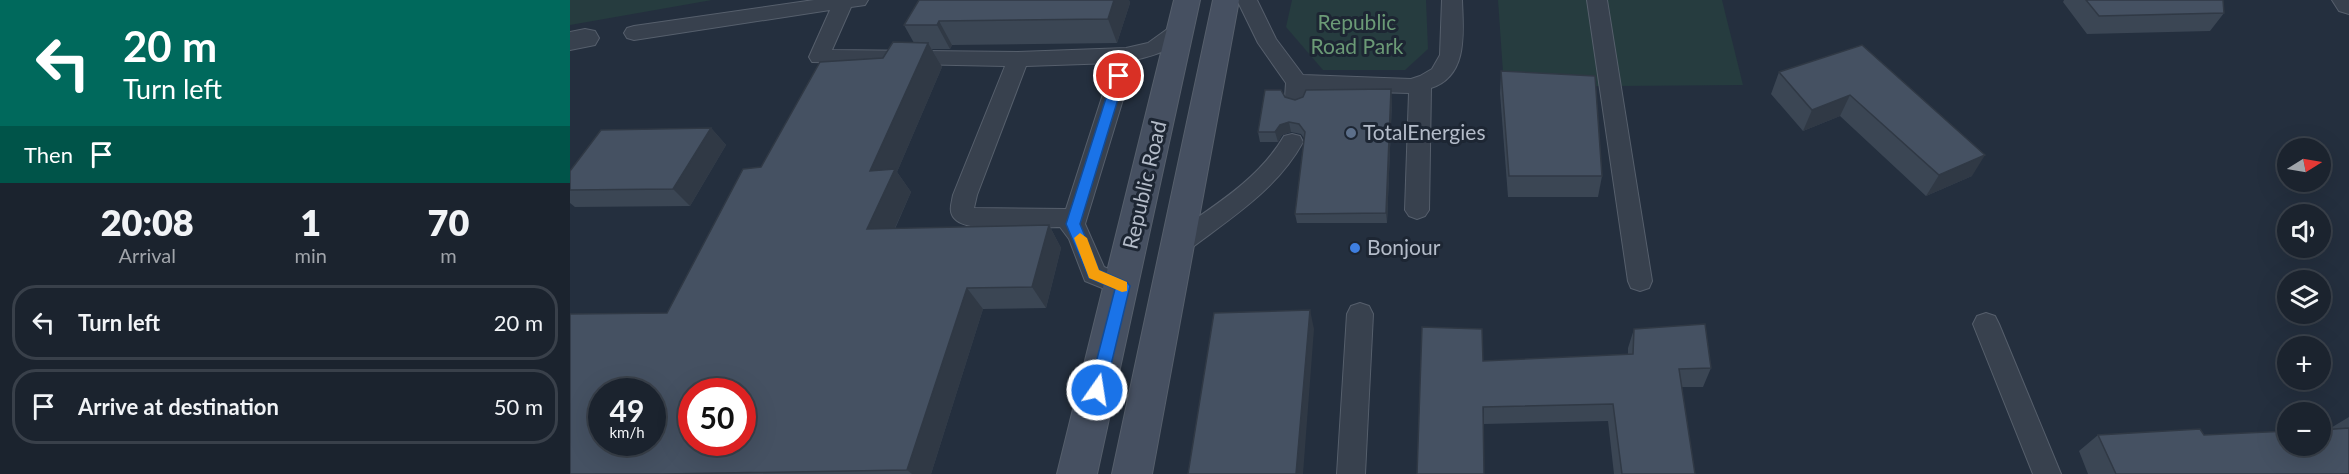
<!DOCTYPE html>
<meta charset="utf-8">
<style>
:root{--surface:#1b232e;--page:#242b36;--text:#f1f3f6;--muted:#a0a4aa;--line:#39404a}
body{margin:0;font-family:Lato,sans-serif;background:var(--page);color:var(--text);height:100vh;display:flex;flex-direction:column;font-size:22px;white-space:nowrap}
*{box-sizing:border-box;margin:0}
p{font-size:20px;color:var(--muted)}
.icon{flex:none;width:33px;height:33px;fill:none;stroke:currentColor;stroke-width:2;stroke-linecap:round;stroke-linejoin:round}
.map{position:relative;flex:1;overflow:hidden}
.drawer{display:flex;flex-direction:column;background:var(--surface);width:570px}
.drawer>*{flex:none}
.guide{background:#00695c;color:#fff;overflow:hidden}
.needle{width:39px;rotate:79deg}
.controls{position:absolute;left:1707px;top:138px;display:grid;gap:12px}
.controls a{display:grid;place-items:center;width:54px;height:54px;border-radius:50%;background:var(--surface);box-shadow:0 6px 24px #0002,0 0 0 2px var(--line);font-size:30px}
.speed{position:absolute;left:18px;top:378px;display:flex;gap:12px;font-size:30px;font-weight:700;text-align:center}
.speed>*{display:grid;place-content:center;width:78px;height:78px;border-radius:50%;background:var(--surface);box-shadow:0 6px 24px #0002,0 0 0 2px var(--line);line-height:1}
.speed small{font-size:15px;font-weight:400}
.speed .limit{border:9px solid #d22;background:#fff;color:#111}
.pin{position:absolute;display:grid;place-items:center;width:51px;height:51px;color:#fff;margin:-26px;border:3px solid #fff;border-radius:50%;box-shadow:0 2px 6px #0007}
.me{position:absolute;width:66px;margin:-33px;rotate:13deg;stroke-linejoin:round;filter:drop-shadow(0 0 4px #0008)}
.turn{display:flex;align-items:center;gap:21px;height:126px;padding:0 24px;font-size:27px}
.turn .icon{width:78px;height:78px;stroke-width:2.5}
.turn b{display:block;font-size:42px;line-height:51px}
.then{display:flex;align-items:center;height:57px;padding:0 24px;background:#0003;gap:12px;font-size:22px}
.eta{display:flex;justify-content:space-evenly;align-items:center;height:102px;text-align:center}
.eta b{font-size:36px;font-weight:800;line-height:42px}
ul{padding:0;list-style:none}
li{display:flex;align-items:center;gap:18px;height:75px;margin:0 12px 9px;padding:0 12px;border:3px solid var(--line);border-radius:24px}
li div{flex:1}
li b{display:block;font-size:22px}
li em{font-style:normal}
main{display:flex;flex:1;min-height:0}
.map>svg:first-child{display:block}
.green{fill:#263c3f}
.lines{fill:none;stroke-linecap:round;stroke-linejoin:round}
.service-casing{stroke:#565f6c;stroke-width:2}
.minor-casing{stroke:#565f6c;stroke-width:2}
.secondary-casing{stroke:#565f6c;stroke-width:2}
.service{fill:#38414e;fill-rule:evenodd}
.minor{fill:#38414e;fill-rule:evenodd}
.secondary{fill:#465061;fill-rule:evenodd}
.wall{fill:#3b4654}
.shaded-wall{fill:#303945}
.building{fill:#455162;stroke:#303945;stroke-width:1.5;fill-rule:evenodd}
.route{fill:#1a73e8;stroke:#114b97;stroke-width:1.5}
.slow{fill:#f59e0b}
.service-dot{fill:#5c6f8a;stroke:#1d2633;stroke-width:2}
.shop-dot{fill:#3f7fe0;stroke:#1d2633;stroke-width:2}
.labels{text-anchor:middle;stroke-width:6;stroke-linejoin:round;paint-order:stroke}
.park-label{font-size:21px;fill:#6b9a76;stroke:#1d2633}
.poi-label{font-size:21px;fill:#b4bcc9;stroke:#1d2633;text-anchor:start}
.street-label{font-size:21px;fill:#b4bcc9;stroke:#1d2633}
</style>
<main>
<section class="drawer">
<div class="guide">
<div class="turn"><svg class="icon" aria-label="left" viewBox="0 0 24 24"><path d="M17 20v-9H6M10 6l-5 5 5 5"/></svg><div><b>20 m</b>Turn left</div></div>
<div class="then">Then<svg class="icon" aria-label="arrive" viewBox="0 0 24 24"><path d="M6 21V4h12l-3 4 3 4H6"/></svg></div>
</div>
<div class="eta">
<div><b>20:08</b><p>Arrival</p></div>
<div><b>1</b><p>min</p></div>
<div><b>70</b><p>m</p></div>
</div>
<ul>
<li><svg class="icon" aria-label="left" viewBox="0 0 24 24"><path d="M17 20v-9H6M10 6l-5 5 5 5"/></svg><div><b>Turn left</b></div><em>20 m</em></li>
<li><svg class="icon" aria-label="arrive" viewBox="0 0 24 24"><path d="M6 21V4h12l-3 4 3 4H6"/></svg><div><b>Arrive at destination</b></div><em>50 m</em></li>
</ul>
</section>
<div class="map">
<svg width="1779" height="474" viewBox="0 0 1779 474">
<rect width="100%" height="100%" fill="#242f3e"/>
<!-- green -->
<g class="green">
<polygon points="0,0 142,0 0,25"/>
<polygon points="722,0 856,0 858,49 835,70 753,70 716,27"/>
<polygon points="928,0 1152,0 1173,85 934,87"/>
</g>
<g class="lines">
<defs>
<g id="service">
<path d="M244 0H298L295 5 281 7 262 50 448 52 556 48 578 43 603 25H617L620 30C608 49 585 55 565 60L515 224 534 267 561 279 564 286 561 293 552 296 515 281 499 239 490 227C467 227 398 235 384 218 378 211 382 202 383 195L435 66 242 62 239 57 260 10 64 40 57 38 54 33 57 28 64 26ZM543 63 496 209 404 208 407 195 456 66Z"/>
<path d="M667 0H687L706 39 733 75 841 79 850 76 862 69 870 55 872 0H892C893 31 899 76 861 88L859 210 855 216 847 219 839 216 835 210 839 93 737 90 734 103 726 106 718 103 715 98 716 83 688 43Z"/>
<polygon points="1017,0 1037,0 1082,281 1079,288 1070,291 1061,288 1058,281"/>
<path d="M722 134 730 136 733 142C706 191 659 219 616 252L607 255 598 252 595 245 598 238C640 208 688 181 714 136Z"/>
<polygon points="790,303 799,306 803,314 795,474 767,474 777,314 781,306"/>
<polygon points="1416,313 1425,316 1429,324 1491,474 1463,474 1403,324 1407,316"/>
</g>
<g id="minor">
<polygon points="1762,0 1779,0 1779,14 1769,11"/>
<polygon points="15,29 25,31 29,38 25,45 0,50 0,32"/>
</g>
<g id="secondary">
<polygon points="604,0 630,0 527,474 487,474"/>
<polygon points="643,0 669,0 582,474 542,474"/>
</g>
</defs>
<!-- service casing -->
<use href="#service" class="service-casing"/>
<!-- minor casing -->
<use href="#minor" class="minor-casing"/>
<!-- secondary casing -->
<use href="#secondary" class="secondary-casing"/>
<!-- service -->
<use href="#service" class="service"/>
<!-- minor -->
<use href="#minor" class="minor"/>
<!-- secondary -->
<use href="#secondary" class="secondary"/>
</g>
<!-- wall -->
<g class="wall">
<polygon points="349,0 559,0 560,3 547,43 382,45 380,49 362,49 372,67 327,172 341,192 325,229 479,225 491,248 476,308 413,309 361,474 0,474 97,313 191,167 313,58 344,43 334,25"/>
<polygon points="1494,0 1653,0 1654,13 1640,31 1517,34 1493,2"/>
<polygon points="1292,45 1402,176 1356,196 1270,116 1233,131 1201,94 1209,72"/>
<polygon points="931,71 1032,176 1028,197 938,197 930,93"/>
<polygon points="715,97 725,100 822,100 817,223 727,223 725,214 734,138 731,134 721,132 712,135 708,142 690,142 688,132"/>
<polygon points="141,128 156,145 120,206 5,207 0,203 0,171"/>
<polygon points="1064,329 1141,368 1133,387 1111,387 1125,474 1044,474 1038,421 914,424 913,361 1058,354 1058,348"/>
<polygon points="1779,417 1779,474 1518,474 1509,451 1528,435 1634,435 1759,429"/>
</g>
<!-- shaded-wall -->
<g class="shaded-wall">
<polygon points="544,0 559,0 560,3 547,43 538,19"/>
<polygon points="369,21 382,45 380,49 367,25"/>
<polygon points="358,43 372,67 327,172 341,192 314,252 297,229 300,171"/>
<polygon points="821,89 822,100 817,223 816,213"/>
<polygon points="1280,95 1270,116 1233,131 1242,110"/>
<polygon points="719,122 721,132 712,135 708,142 705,132 710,125"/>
<polygon points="141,128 156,145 120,206 103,189"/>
<polygon points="1415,155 1402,176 1356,196 1369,175"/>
<polygon points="479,225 491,248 476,308 462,287"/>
<polygon points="397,288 413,309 361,474 342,474 337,470"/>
<polygon points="740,310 744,329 733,474 726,474"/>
</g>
<!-- building -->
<g class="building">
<polygon points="349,0 544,0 538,19 369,21 367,25 334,25"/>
<polygon points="1516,0 1653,0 1654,13 1529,16"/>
<path d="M323 42 358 43 300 171 325 169 297 229 479 225 462 287 397 288 337 470 93 474H0V314L97 313 173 169 191 167 250 62 313 58ZM32 392H82V442H32ZM122 392H172V442H122Z"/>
<polygon points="1292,45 1415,155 1369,175 1280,95 1242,110 1209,72"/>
<polygon points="931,71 1025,76 1032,176 939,176"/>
<polygon points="821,89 816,213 725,214 735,132 729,124 719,122 710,125 705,132 688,132 695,90 711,90 715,97 725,100 733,97 736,90"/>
<polygon points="141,128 103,189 0,190 0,171 31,130"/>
<polygon points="740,310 726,474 618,474 644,313"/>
<polygon points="1135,324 1141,368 1109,369 1125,474 1052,474 1043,404 913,407 914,474 847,474 852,327 912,329 913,361 1063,354 1064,329"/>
<polygon points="1779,428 1779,474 1546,474 1528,435 1630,429 1634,435 1718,431 1718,446 1750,446 1750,430"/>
</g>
<!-- route -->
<polygon class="route" points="549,72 555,76 510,224 529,270 557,282 560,286 535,390 533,395 527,397 522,395 519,390 545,289 519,278 496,224 543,76"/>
<!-- slow -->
<polygon class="slow" points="510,233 517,238 529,270 557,282 557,291 552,292 519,278 504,238"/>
<!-- markers -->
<circle class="service-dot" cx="781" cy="133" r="6"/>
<circle class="shop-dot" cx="785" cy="248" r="6"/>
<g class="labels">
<!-- park labels -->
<g class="park-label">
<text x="787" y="30">Republic<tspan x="787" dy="24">Road Park</tspan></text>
</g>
<!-- poi labels -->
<g class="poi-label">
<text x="793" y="140">TotalEnergies</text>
<text x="797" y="255">Bonjour</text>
</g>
<!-- street labels -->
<g class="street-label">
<text transform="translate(575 185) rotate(-77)" y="7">Republic Road</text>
</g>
</g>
</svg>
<div class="controls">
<a><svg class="needle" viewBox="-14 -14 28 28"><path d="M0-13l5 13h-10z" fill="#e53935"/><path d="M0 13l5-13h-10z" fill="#a0a4aa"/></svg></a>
<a><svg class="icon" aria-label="sound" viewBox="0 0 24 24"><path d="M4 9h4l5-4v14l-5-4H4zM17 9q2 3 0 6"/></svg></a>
<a><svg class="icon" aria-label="layers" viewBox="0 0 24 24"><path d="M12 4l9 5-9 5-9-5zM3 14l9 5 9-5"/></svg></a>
<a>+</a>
<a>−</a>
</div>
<div class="speed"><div>49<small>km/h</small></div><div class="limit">50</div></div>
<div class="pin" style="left:549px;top:76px;background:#d93025"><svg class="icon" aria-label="arrive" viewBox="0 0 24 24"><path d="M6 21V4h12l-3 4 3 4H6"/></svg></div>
<svg class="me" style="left:527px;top:390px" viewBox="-20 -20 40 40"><circle r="17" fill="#1a73e8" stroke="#fff" stroke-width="3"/><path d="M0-11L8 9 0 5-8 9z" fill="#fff"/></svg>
</div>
</main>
